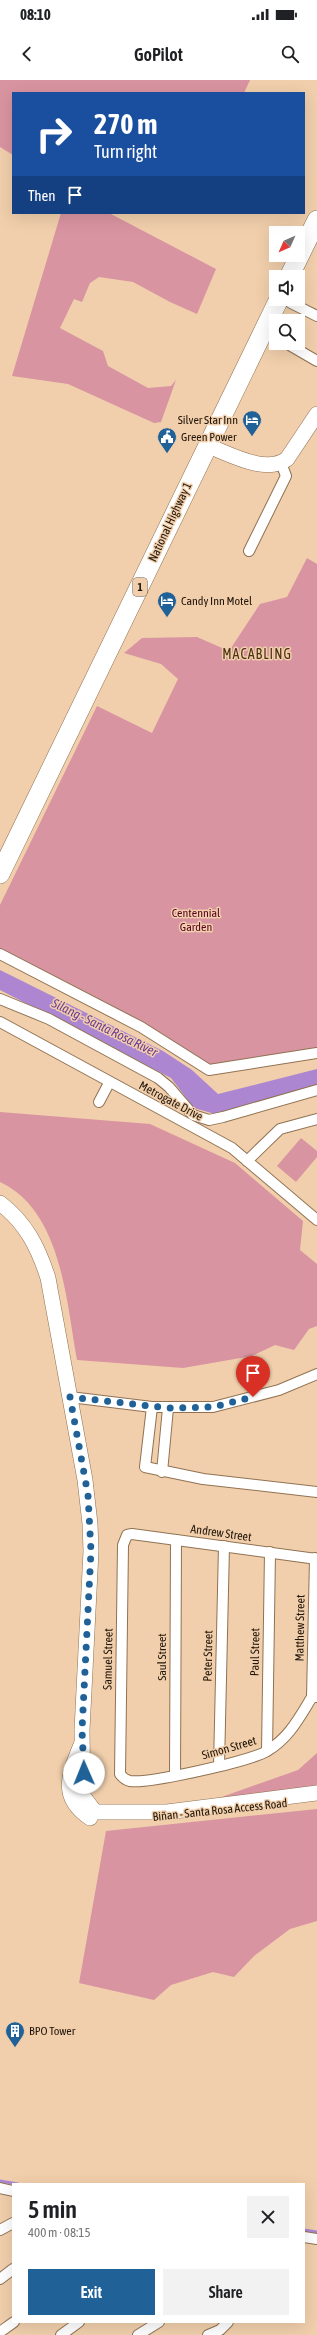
<!DOCTYPE html>
<meta charset="utf-8">
<style>
:root{--surface:#fff;--page:#f2f2f2;--text:#202124;--muted:#757577;--accent:#206298}
body{margin:0;font-family:"Asap Condensed",sans-serif;background:var(--page);color:var(--text);height:100vh;display:flex;flex-direction:column;font-size:15px;white-space:nowrap}
*{box-sizing:border-box;margin:0}
p{font-size:13px;color:var(--muted)}
.icon{flex:none;width:22px;height:22px;fill:none;stroke:currentColor;stroke-width:2;stroke-linecap:round;stroke-linejoin:round}
.map{position:relative;flex:1;overflow:hidden}
.side{position:absolute;left:12px;top:2103px;width:293px;height:140px;display:flex;flex-direction:column;background:var(--surface);border-radius:0px;box-shadow:0 4px 16px #0002}
.side>*{flex:none}
.hud{position:absolute;left:12px;top:12px;width:293px;height:122px;border-radius:0px;box-shadow:0 4px 16px #0002;background:#1a4fa0;color:#fff;overflow:hidden}
.needle{width:26px;rotate:225deg}
.buttons{position:absolute;left:269px;top:146px;display:grid;gap:8px}
.buttons a{display:grid;place-items:center;width:36px;height:36px;border-radius:0px;background:var(--surface);box-shadow:0 4px 16px #0002;font-size:20px}
.pin{position:absolute;display:grid;place-items:center;width:34px;height:34px;color:#fff;margin:-41px -17px;border-radius:50% 50% 50% 0;rotate:-45deg;box-shadow:0 0 4px #0007}
.pin .icon{rotate:45deg}
.me{position:absolute;width:44px;margin:-22px;rotate:359deg;stroke-linejoin:round;filter:drop-shadow(0 0 3px #0008)}
.turn{display:flex;align-items:center;gap:14px;height:84px;padding:0 16px;font-size:18px}
.turn .icon{width:52px;height:52px;stroke-width:2.5}
.turn b{display:block;font-size:28px;line-height:34px}
.then{display:flex;align-items:center;height:38px;padding:0 16px;background:#0003;gap:8px;font-size:15px}
.round{display:grid;place-items:center;flex:none;width:42px;height:42px;border-radius:0px;background:var(--page)}
.overview{display:flex;align-items:center;justify-content:space-between;height:68px;padding:0 16px}
h1{font-size:24px;font-weight:600;line-height:30px}
.action{display:flex;gap:8px;margin-top:auto;padding:8px 16px}
.action a{flex:1;height:46px;border-radius:0px;background:var(--accent);color:#fff;font-size:16px;font-weight:600;line-height:46px;text-align:center}
.action a+a{background:var(--page);color:var(--text)}
.status{display:flex;justify-content:space-between;align-items:center;height:28px;padding:0 20px;background:var(--surface);direction:ltr}
.status svg{height:11px;fill:currentColor}
header{display:flex;justify-content:space-between;align-items:center;height:52px;padding:0 16px;background:var(--surface);font-size:18px;font-weight:600}
.map>svg:first-child{display:block}
.green{fill:#d994a1}
.water{fill:#ad86d2}
.lines{fill:none;stroke-linecap:round;stroke-linejoin:round}
.stream{stroke:#ad86d2;stroke-width:3}
.street-casing{stroke:#907252;stroke-width:12}
.secondary-casing{stroke:#907252;stroke-width:16}
.highway-casing{stroke:#907252;stroke-width:20}
.street{stroke:#fff;stroke-width:10}
.secondary{stroke:#fff;stroke-width:15}
.highway{stroke:#fff;stroke-width:19}
.route{stroke:#206298;stroke-width:7;stroke-dasharray:0 12.6}
.labels{text-anchor:middle;stroke-width:3;stroke-linejoin:round;paint-order:stroke}
.shield{fill:#f1cfac;stroke:#5f4d39;stroke-width:1}
.shield-label{font-size:11px;font-weight:bold;fill:#211508}
.poi-label{font-size:12px;fill:#211508;stroke:#f1cfac;text-anchor:start}
.street-label{font-size:12px;fill:#211508;stroke:#f1cfac}
.park-label{font-size:12px;fill:#590223;stroke:#f1cfac}
.water-label{font-size:13px;font-style:italic;fill:#6c3a94;stroke:#f1cfac}
.quarter-label{font-size:14px;letter-spacing:1px;fill:#4d3212;stroke:#f1cfac}
</style>
<div class="status"><b>08:10</b><svg viewBox="0 0 49 12"><path d="M0 12V9h3v3zM5 12V6h3v6zM10 12V3h3v9zM15 12V0h3v12zM26 1h20v11H26zM47 4h2v5h-2z"/></svg></div>
<header><svg class="icon" aria-label="back" viewBox="0 0 24 24"><path d="M15 5l-7 7 7 7"/></svg>GoPilot<svg class="icon" aria-label="search" viewBox="0 0 24 24"><circle cx="10" cy="10" r="6"/><path d="M15 15l6 6"/></svg></header>
<div class="map">
<svg width="317" height="2255" viewBox="0 0 317 2255">
<rect width="100%" height="100%" fill="#f1cfac"/>
<!-- green -->
<g class="green">
<polygon points="0,0 250,0 244,13 13,13 13,75 0,67"/>
<polygon points="61,133 109,133 216,189 197,234 170,222 133,202 99,197 90,203 82,222 74,219 60,248 103,271 108,286 148,308 171,306 176,300 161,342 154,343 68,304 12,296"/>
<polygon points="307,478 317,484 317,973 213,987 0,868 0,825 97,626 152,653 178,599 161,584 124,573 142,558 197,557 229,571 260,524 287,517"/>
<path d="M0 1032 150 1044 235 1083 303 1141 300 1170 317 1184V1246L309 1249 294 1270 275 1265 252 1276 183 1288 77 1280C66 1221 62 1131 0 1102Z"/>
<polygon points="301,1058 317,1071 317,1077 296,1102 277,1086"/>
<polygon points="317,1673 317,1706 216,1719 298,1690"/>
<polygon points="317,1729 317,1841 290,1849 254,1876 234,1897 213,1892 171,1905 154,1920 79,1903 106,1751"/>
</g>
<!-- water -->
<polygon class="water" points="0,890 163,971 192,990 218,1014 317,989 317,1007 215,1034 194,1028 171,998 0,910"/>
<g class="lines">
<!-- stream -->
<g class="stream">
<polyline points="0,2101 18,2104"/>
<polyline points="304,2150 317,2152"/>
</g>
<defs>
<g id="street">
<polyline points="291,223 317,236"/>
<polyline points="263,250 276,258"/>
<polyline points="286,263 317,281"/>
<polyline points="249,471 286,396 281,383"/>
<polyline points="0,874 141,947 209,990 317,973"/>
<polyline points="0,919 49,939 158,998 169,1007 193,1035 209,1040 223,1037 317,1010"/>
<polyline points="0,942 232,1068 317,1140"/>
<polyline points="99,1022 109,1003"/>
<polyline points="247,1081 280,1049 317,1039"/>
<polyline points="70,1317 152,1327 213,1327 279,1310 317,1294"/>
<polyline points="152,1327 145,1387 203,1399 317,1412"/>
<polyline points="162,1392 168,1328"/>
<path d="M317 1479 132 1454 127 1455 123 1465 120 1694C123 1698 125 1700 130 1701 148 1704 251 1681 267 1671 289 1658 299 1638 312 1617H317"/>
<polyline points="312,1617 315,1478"/>
<polyline points="267,1671 270,1472"/>
<polyline points="219,1686 224,1466"/>
<polyline points="175,1695 176,1460"/>
<polyline points="0,2108 13,2111"/>
<polyline points="0,2150 13,2143"/>
<polyline points="304,2157 317,2159"/>
<polyline points="0,2199 13,2189"/>
<polyline points="0,2252 14,2242"/>
<polyline points="61,2255 79,2242"/>
<polyline points="138,2255 159,2242"/>
<polyline points="208,2255 220,2250 228,2242"/>
</g>
<g id="secondary">
<path d="M206 365C228 373 265 395 287 379L317 334"/>
<path d="M0 1123C26 1143 38 1167 48 1198L85 1400 90 1444 91 1471 82 1650 83 1716 95 1732H167L317 1713"/>
<path d="M81 1665C69 1695 59 1717 90 1738"/>
</g>
<g id="highway">
<polyline points="289,197 317,140"/>
<polyline points="0,794 279,219"/>
</g>
</defs>
<!-- street casing -->
<use href="#street" class="street-casing"/>
<!-- secondary casing -->
<use href="#secondary" class="secondary-casing"/>
<!-- highway casing -->
<use href="#highway" class="highway-casing"/>
<!-- street -->
<use href="#street" class="street"/>
<!-- secondary -->
<use href="#secondary" class="secondary"/>
<!-- highway -->
<use href="#highway" class="highway"/>
</g>
<g class="lines">
<!-- route -->
<polyline class="route" points="84,1693 82,1650 91,1471 88,1415 70,1317 168,1328 213,1327 253,1317"/>
</g>
<!-- icons -->
<defs>
<symbol id="hotel-pin" viewBox="-11 -11 22 30"><path d="M0 17L-7.5 6A9.5 9.5 0 1 1 7.5 6Z" fill="#206298" stroke="#f1cfac"/><path d="M-6-4.5h1.5V1H6V5H4.5V3h-9V5H-6ZM-4 0a1.8 1.8 0 1 1 3.6 0ZM.5 0V-2.5h3Q6-2.5 6 0Z" fill="#fff"/></symbol>
<symbol id="civic-pin" viewBox="-11 -11 22 30"><path d="M0 17L-7.5 6A9.5 9.5 0 1 1 7.5 6Z" fill="#206298" stroke="#f1cfac"/><path d="M-.6-6.5H3V-4.5H.6V-3L4-1V1h2V6H-6V1h2V-1L-.6-3ZM-1.2 2.5V6h2.4V2.5Z" fill="#fff"/></symbol>
<symbol id="building-pin" viewBox="-11 -11 22 30"><path d="M0 17L-7.5 6A9.5 9.5 0 1 1 7.5 6Z" fill="#206298" stroke="#f1cfac"/><path d="M-4-6H4V6H1V3H-1V6H-4ZM-2.5-4.3h1.7v1.8h-1.7ZM.8-4.3h1.7v1.8H.8ZM-2.5-1h1.7V.8h-1.7ZM.8-1h1.7V.8H.8Z" fill="#fff"/></symbol>
</defs>
<g fill-rule="evenodd">
<use href="#hotel-pin" x="241" y="329" width="22" height="30"/>
<use href="#civic-pin" x="156" y="346" width="22" height="30"/>
<use href="#hotel-pin" x="156" y="510" width="22" height="30"/>
<use href="#building-pin" x="4" y="1940" width="22" height="30"/>
</g>
<g class="labels">
<!-- shield labels -->
<rect class="shield" x="133" y="498" width="14" height="18" rx="3"/>
<g class="shield-label">
<text x="140" y="511">1</text>
</g>
<!-- poi labels -->
<g class="poi-label">
<text x="238" y="344" text-anchor="end">Silver Star Inn</text>
<text x="181" y="361">Green Power</text>
<text x="181" y="525">Candy Inn Motel</text>
<text x="29" y="1955">BPO Tower</text>
</g>
<!-- street labels -->
<g class="street-label">
<text transform="translate(170 442) rotate(-65)" y="4">National Highway 1</text>
<text transform="translate(171 1021) rotate(28)" y="4">Metrogate Drive</text>
<text transform="translate(221 1453) rotate(8)" y="4">Andrew Street</text>
<text transform="translate(300 1548) rotate(-89)" y="4">Matthew Street</text>
<text transform="translate(255 1572) rotate(-89)" y="4">Paul Street</text>
<text transform="translate(208 1576) rotate(-89)" y="4">Peter Street</text>
<text transform="translate(162 1577) rotate(-90)" y="4">Saul Street</text>
<text transform="translate(108 1579) rotate(-89)" y="4">Samuel Street</text>
<text transform="translate(229 1668) rotate(-16)" y="4">Simon Street</text>
<text transform="translate(220 1730) rotate(-6)" y="4">Biñan - Santa Rosa Access Road</text>
</g>
<!-- park labels -->
<g class="park-label">
<text x="196" y="837">Centennial<tspan x="196" dy="14">Garden</tspan></text>
</g>
<!-- water labels -->
<g class="water-label">
<text transform="translate(105 947) rotate(26)" y="5">Silang - Santa Rosa River</text>
</g>
<!-- quarter labels -->
<g class="quarter-label">
<text x="257" y="579">MACABLING</text>
</g>
</g>
</svg>
<div class="buttons">
<a><svg class="needle" viewBox="-14 -14 28 28"><path d="M0-13l5 13h-10z" fill="#e53935"/><path d="M0 13l5-13h-10z" fill="#757577"/></svg></a>
<a><svg class="icon" aria-label="sound" viewBox="0 0 24 24"><path d="M4 9h4l5-4v14l-5-4H4zM17 9q2 3 0 6"/></svg></a>
<a><svg class="icon" aria-label="search" viewBox="0 0 24 24"><circle cx="10" cy="10" r="6"/><path d="M15 15l6 6"/></svg></a>
</div>
<div class="pin" style="left:253px;top:1317px;background:#d93025"><svg class="icon" aria-label="arrive" viewBox="0 0 24 24"><path d="M6 21V4h12l-3 4 3 4H6"/></svg></div>
<svg class="me" style="left:84px;top:1693px" viewBox="-20 -20 40 40"><circle r="19" fill="#fff"/><path d="M0-13L10 11 0 6-10 11z" fill="#206298"/></svg>
<div class="hud">
<div class="turn"><svg class="icon" aria-label="right" viewBox="0 0 24 24"><path d="M7 20v-9h11M14 6l5 5-5 5"/></svg><div><b>270 m</b>Turn right</div></div>
<div class="then">Then<svg class="icon" aria-label="arrive" viewBox="0 0 24 24"><path d="M6 21V4h12l-3 4 3 4H6"/></svg></div>
</div>
<section class="side">
<div class="overview"><div><h1>5 min</h1><p>400 m · 08:15</p></div><a class="round"><svg class="icon" aria-label="close" viewBox="0 0 24 24"><path d="M6 6l12 12M18 6L6 18"/></svg></a></div>
<div class="action"><a>Exit</a><a>Share</a></div>
</section>
</div>
